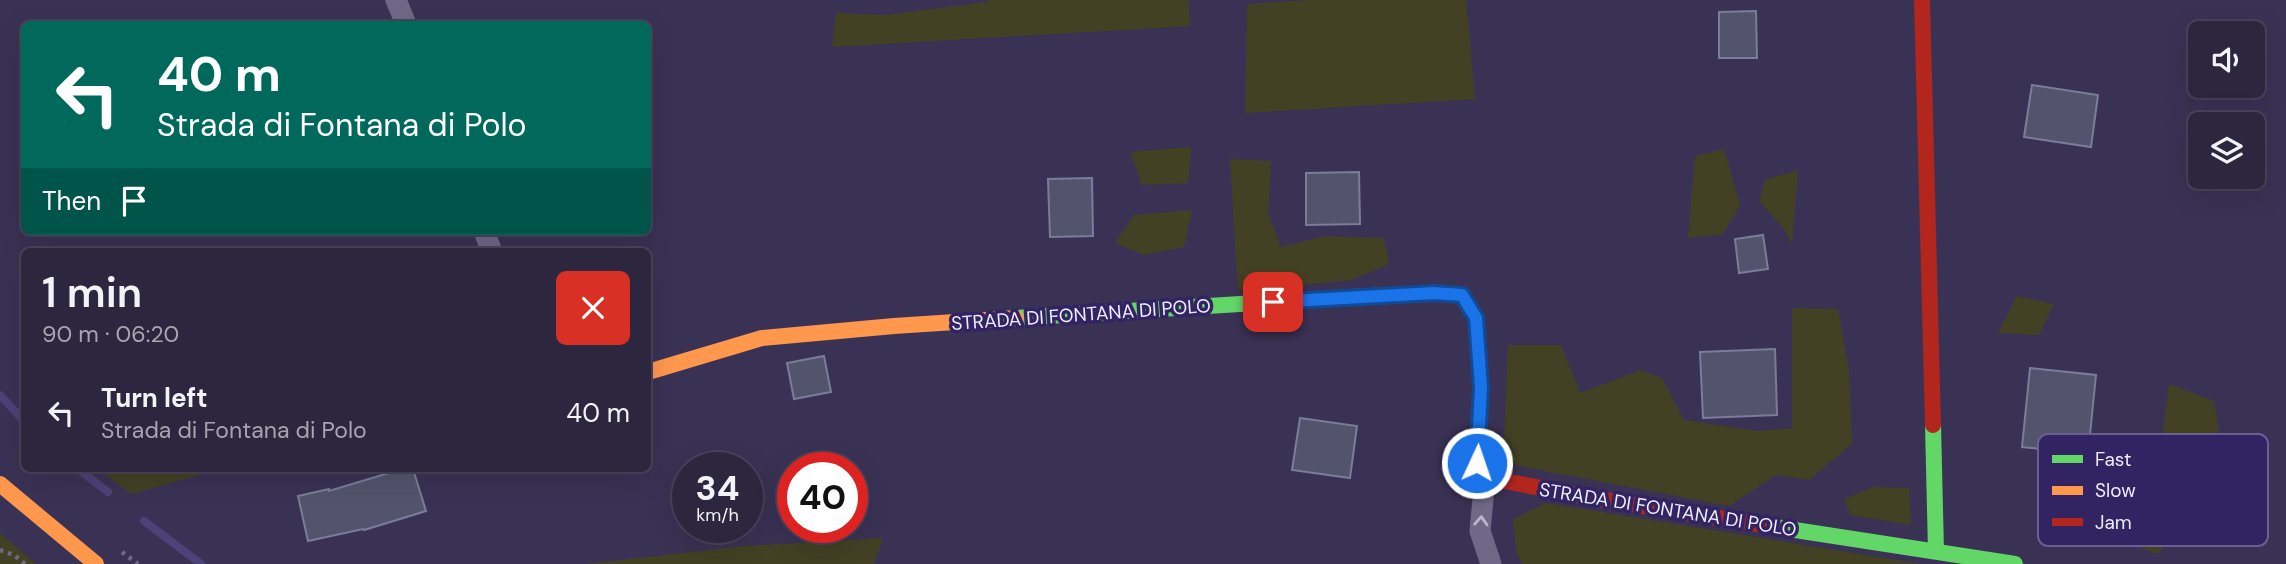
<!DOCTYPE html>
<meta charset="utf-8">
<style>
:root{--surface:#2c263f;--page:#342e46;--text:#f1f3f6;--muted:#a6a5b0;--line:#484359}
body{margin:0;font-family:"DM Sans",sans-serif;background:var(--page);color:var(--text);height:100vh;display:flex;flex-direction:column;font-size:26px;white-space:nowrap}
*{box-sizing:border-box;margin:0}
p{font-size:23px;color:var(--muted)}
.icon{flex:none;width:38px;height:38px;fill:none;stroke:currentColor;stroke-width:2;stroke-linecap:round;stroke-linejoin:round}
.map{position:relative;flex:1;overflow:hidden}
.sheet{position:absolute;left:21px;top:248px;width:630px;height:224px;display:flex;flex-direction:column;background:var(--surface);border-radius:10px;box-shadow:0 7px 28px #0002,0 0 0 2px var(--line)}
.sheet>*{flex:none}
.banner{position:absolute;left:21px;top:21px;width:630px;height:214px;border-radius:10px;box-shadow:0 7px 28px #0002,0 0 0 2px var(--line);background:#00695c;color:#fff;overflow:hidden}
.tools{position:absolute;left:2188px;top:21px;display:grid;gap:14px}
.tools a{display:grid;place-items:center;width:77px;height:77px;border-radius:10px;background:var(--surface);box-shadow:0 7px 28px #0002,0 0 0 2px var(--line);font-size:35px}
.speed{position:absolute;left:672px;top:452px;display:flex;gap:14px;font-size:35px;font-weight:700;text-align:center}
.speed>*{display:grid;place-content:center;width:91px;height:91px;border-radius:50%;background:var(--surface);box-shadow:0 7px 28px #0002,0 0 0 2px var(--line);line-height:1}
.speed small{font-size:18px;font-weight:400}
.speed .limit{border:10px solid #d22;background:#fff;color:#111}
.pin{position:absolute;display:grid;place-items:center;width:60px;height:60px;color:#fff;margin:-30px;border-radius:14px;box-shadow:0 4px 10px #0006}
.me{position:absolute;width:77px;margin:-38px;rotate:3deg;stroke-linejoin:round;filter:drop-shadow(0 0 5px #0008)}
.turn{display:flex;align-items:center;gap:24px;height:147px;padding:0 21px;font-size:32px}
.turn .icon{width:91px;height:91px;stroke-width:2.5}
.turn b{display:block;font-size:49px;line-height:60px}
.then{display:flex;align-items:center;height:66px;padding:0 21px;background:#0003;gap:14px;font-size:26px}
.round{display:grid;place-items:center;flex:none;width:74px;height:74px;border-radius:10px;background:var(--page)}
.head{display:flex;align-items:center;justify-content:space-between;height:119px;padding:0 21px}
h1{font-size:42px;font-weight:600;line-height:52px}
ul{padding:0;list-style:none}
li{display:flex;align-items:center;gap:21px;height:91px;padding:0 21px}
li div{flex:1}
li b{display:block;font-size:26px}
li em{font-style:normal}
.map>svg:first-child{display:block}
.green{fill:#424124}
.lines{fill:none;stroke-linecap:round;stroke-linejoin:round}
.stream{stroke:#4b4277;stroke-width:8}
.building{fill:#53536d;stroke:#7b7c99;stroke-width:2}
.path{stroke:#6f6984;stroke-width:4.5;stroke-dasharray:3.5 5;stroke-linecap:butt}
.street{stroke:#6f6987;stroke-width:21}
.fast{stroke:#63d668;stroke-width:16}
.slow{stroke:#ff974d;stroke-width:16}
.jam{stroke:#b3261e;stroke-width:16}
.oneway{stroke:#bbb8cd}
.route-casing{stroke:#114b97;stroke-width:18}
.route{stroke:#1a73e8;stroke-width:12}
.labels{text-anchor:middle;stroke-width:7;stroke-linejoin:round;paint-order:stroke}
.street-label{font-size:19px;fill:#edecfc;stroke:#322363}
.key{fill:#322363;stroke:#6a5f91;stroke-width:2}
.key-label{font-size:19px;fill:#edecfc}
</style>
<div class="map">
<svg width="2286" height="564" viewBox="0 0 2286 564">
<rect width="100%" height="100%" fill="#3a3254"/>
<!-- green -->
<g class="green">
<polygon points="988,0 1188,0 1190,26 832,47 836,13 886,15 987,2"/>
<polygon points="1312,0 1466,0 1475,99 1245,113 1247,4"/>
<polygon points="1191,147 1188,183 1142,185 1130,152"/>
<polygon points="1724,149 1740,205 1723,234 1688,238 1695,156"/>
<polygon points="1230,159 1271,161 1268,214 1281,247 1325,236 1384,238 1389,264 1352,280 1238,291"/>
<polygon points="1798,170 1792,244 1784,229 1759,201 1765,180"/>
<polygon points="1192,210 1184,247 1144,255 1115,243 1134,215"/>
<polygon points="2017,296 2054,304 2039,335 1998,333"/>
<polygon points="1792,308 1838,309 1849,371 1852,444 1809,480 1776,475 1729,506 1503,463 1508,345 1561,345 1580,393 1641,370 1662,378 1684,420 1757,431 1792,428"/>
<polygon points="2169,384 2214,401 2227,481 2157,554 2113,537 2154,498"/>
<polygon points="98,469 221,469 131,494"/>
<polygon points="1873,487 1909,488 1911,525 1850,515 1844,499"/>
<polygon points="1546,503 1921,564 1522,564 1516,551 1513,519"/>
<polygon points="0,533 36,564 0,564"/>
<polygon points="883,538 874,564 585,564 744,546"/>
</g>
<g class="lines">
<!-- stream -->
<g class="stream">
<polyline points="0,395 24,421"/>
<polyline points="78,469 108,492"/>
<polyline points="144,521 201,564"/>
</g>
</g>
<!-- building -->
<g class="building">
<polygon points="1756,11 1757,58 1719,58 1719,12"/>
<polygon points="2032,85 2098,95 2091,147 2024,137"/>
<polygon points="1359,172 1360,224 1306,225 1306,173"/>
<polygon points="1092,178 1093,236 1050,237 1048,179"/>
<polygon points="1763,235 1768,269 1739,273 1735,239"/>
<polygon points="1775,349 1777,415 1703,418 1700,352"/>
<polygon points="824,356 831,392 794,399 787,363"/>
<polygon points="2030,368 2096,375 2088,454 2022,447"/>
<polygon points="1300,418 1357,426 1350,478 1292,470"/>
<polygon points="402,469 413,469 426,511 364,530 363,529 308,541 298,496 329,489 329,491"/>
</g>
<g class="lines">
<!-- path -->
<g class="path">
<polyline points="0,550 14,555 25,564"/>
<polyline points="122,552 138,564"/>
</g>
<!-- street -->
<g class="street">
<polyline points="396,0 406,24"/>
<polyline points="484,231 492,252"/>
<polyline points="1485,477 1480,531 1491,564"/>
</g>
<!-- fast -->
<g class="fast">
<polyline points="1016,318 1354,297 1434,293 1462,295 1476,318 1481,388 1478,452"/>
<polyline points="1933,425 1936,551"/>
<polyline points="1763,525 2015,564"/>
</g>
<!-- slow -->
<g class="slow">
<polyline points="648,372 762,338 894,326 1016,318"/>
<polyline points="0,484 96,564"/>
</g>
<!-- jam -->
<g class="jam">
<polyline points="1922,0 1933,425"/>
<polyline points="1478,452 1477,463 1485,477 1586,497 1763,525"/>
</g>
</g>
<!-- one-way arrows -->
<defs><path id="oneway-chevron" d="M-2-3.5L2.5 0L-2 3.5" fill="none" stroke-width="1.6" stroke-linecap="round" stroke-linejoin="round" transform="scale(1.75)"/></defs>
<use class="oneway" href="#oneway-chevron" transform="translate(1481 521) rotate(-87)"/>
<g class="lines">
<defs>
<polyline id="route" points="1273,302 1434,293 1462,295 1476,318 1481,388 1477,463"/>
</defs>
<!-- route casing -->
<use href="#route" class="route-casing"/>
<!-- route -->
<use href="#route" class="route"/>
</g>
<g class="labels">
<!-- street labels -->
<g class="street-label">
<text transform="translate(1081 314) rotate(-4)" y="7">STRADA DI FONTANA DI POLO</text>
<text transform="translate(1668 509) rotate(9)" y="7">STRADA DI FONTANA DI POLO</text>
</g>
</g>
<!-- legend -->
<rect x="2038" y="434" width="230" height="112" rx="10" class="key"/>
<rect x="2052" y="455" width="31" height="8" fill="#63d668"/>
<rect x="2052" y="486" width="31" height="9" fill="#ff974d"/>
<rect x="2052" y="518" width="31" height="8" fill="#b3261e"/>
<g class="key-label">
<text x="2095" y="466">Fast</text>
<text x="2095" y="497">Slow</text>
<text x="2095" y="529">Jam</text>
</g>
</svg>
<div class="tools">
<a><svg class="icon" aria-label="sound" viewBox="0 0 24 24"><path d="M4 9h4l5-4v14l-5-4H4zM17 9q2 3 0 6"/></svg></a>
<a><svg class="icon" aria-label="layers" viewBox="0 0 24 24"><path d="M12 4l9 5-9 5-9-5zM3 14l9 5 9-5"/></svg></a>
</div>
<div class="speed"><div>34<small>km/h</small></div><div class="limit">40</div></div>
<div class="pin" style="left:1273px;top:302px;background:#d93025"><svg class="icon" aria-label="arrive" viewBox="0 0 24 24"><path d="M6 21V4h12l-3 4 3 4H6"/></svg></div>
<svg class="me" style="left:1477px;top:463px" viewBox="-20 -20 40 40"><circle r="17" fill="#1a73e8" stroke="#fff" stroke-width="3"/><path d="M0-11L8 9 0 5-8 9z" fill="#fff"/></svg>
<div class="banner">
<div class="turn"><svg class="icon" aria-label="left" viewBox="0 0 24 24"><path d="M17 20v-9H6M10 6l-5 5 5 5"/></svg><div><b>40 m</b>Strada di Fontana di Polo</div></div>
<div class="then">Then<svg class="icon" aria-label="arrive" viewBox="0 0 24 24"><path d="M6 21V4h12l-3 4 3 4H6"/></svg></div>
</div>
<section class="sheet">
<div class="head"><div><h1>1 min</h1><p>90 m · 06:20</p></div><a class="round" style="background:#d93025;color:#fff"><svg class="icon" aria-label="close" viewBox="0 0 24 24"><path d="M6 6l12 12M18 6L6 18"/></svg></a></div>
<ul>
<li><svg class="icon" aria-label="left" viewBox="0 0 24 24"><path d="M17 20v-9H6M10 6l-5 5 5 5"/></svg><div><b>Turn left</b><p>Strada di Fontana di Polo</p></div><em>40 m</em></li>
</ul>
</section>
</div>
